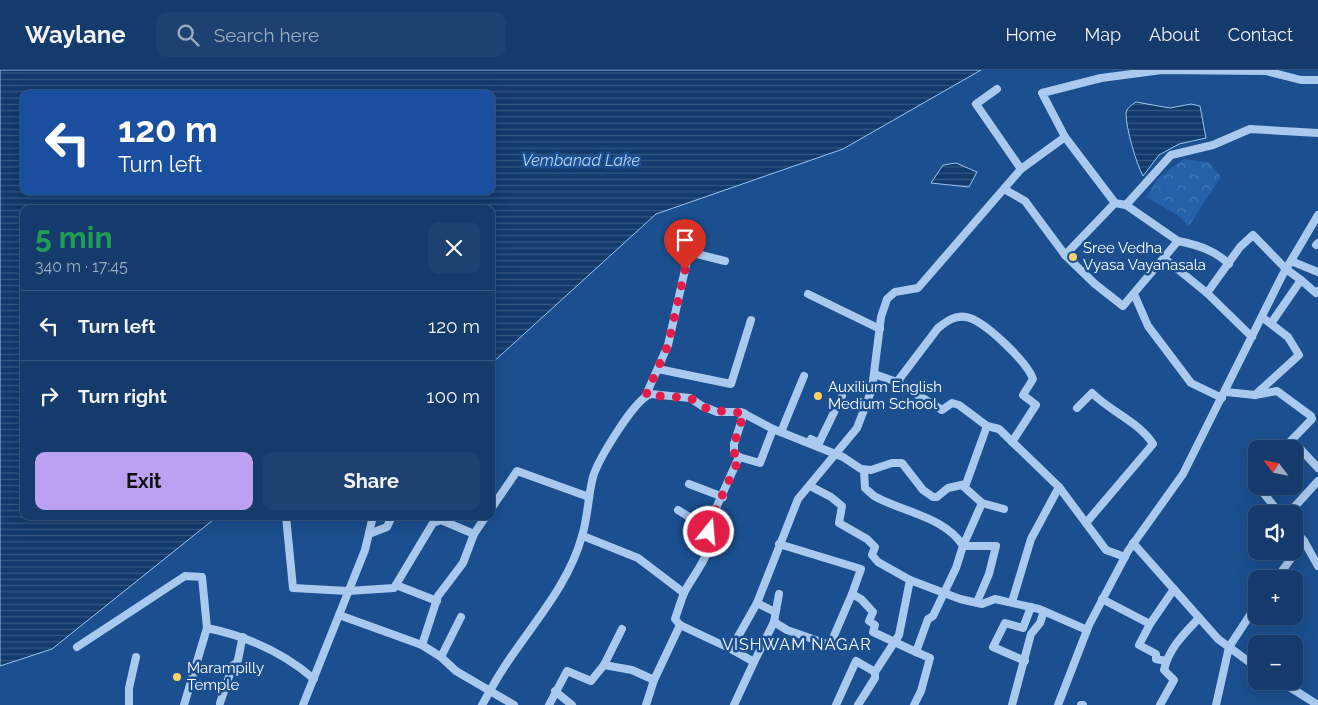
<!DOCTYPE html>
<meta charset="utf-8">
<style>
:root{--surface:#143b6b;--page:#1d4271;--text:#f1f3f6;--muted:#9dadc1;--line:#33557e;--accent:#bca0f2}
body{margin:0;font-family:Raleway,sans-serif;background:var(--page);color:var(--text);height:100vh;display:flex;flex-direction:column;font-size:19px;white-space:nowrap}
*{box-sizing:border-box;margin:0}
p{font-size:16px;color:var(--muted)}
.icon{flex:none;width:28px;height:28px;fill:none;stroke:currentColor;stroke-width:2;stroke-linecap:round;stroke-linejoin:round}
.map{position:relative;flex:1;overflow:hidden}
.details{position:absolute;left:20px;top:135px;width:475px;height:315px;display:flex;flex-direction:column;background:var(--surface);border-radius:10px;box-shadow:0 5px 20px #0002,0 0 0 1px var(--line)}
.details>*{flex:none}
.banner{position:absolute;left:20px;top:20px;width:475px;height:105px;border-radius:10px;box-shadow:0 5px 20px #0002,0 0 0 1px var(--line);background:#1a4fa0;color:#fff;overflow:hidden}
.needle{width:32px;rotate:302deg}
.controls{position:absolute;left:1248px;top:370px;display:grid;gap:10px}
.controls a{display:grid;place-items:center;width:55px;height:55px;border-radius:10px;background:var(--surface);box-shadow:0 5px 20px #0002,0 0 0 1px var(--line);font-size:25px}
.pin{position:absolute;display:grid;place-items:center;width:42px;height:42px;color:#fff;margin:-51px -21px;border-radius:50% 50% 50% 0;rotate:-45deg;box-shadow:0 0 5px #0007}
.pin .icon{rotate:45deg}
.me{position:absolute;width:55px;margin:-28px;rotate:17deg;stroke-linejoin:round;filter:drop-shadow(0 0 4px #0008)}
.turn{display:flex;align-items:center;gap:18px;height:105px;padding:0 15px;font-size:22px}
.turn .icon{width:65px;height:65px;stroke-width:2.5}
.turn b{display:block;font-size:35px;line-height:42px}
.round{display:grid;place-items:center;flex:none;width:52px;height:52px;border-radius:10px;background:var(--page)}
.summary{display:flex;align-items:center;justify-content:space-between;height:85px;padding:0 15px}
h1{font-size:30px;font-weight:700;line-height:38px;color:#1e9e55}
.action{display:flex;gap:10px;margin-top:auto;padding:10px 15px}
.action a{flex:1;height:58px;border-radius:10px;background:var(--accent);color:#111;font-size:20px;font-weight:700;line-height:58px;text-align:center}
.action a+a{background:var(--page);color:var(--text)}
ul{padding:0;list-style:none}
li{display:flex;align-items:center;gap:15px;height:70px;padding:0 15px;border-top:1px solid var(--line)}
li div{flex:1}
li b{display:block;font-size:19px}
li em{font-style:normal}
header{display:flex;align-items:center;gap:30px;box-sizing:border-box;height:70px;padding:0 25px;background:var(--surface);border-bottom:1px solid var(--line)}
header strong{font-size:24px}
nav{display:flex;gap:28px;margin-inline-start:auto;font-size:18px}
.search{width:350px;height:45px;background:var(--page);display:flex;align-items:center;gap:12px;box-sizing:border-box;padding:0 18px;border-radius:10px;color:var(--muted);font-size:19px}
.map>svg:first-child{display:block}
.park{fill:url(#park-crowns)}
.water{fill:url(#water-rules);stroke:#9cc4f0;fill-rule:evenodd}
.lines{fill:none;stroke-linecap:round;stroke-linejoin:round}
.minor{stroke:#a9c9ee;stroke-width:8}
.route{stroke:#e11d48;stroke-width:9;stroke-dasharray:0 16.2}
.poi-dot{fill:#ffd166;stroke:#1b4f8f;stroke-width:2}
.labels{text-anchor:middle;stroke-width:5;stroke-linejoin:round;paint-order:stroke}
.poi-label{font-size:15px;fill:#fff;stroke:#1b4f8f;text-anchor:start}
.water-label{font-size:16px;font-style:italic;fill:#b5d3f5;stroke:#1b4f8f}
.neighbourhood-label{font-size:16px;letter-spacing:1px;fill:#fff;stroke:#1b4f8f}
</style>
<header>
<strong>Waylane</strong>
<div class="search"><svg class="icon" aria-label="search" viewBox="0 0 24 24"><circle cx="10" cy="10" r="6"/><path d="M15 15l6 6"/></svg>Search here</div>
<nav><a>Home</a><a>Map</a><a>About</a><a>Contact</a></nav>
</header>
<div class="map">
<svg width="1318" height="635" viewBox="0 0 1318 635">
<defs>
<pattern id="park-crowns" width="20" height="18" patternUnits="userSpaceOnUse" patternTransform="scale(1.25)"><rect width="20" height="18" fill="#2461a8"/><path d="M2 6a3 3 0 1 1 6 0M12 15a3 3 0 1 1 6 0" fill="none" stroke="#4579b5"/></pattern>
<pattern id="water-rules" width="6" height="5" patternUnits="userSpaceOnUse" patternTransform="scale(1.25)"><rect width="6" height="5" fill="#123a6d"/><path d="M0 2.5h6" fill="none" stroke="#365883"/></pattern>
</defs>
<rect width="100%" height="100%" fill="#1b4f8f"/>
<!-- park -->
<polygon class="park" points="1184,89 1209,92 1221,107 1189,156 1177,145 1146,127 1158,108"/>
<!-- water -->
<g class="water">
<path d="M0 0H981L843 79 656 144 491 294V139H24V446H218L52 579 0 596ZM24 24H491V121H24Z"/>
<path d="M1136 32 1170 38 1191 34 1200 36 1206 68 1179 74 1159 85 1143 106C1136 93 1126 58 1126 44 1126 38 1132 35 1136 32Z"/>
<polygon points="956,93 977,102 969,117 931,113 943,95"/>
</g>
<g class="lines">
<!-- minor -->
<g class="minor">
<polyline points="997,19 976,34 1021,99"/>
<polyline points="1065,67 1115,133 1126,135"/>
<polyline points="1004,119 1025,131 1065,185 1095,214 1123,236 1178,171 1126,135 1171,85 1213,75 1250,59 1318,63"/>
<path d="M1178 171C1198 175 1214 180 1229 194"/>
<polyline points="1316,175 1318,173"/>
<polyline points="1065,185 1115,133"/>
<polyline points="1164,188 1207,223 1252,267"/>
<polyline points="1291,191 1318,202"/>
<polyline points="1207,223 1240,177 1253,165 1286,199 1301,210"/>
<polyline points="808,224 880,259"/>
<polyline points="1134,224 1148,256 1191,313 1222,328"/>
<polyline points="1272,252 1301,210 1316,223 1318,221"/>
<polyline points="658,299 731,314 751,250"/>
<polyline points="874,304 897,312 942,340 952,333 959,335 987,356"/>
<path d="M897 312 938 258C947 251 955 245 966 247 984 250 1027 292 1033 309L1023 325 1036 335 1012 372"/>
<polyline points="1226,322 1255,325 1277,321 1311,346 1312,349 1283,379"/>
<polyline points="646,325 668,275 689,182 725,191"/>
<polyline points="1255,325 1299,285 1288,267 1262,247"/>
<path d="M1077 338 1092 323C1111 342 1139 352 1153 374L1086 453"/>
<polyline points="744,343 734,374 734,383 739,387 760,393 773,359"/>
<polyline points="781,362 804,306"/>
<polyline points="811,369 819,373 842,326"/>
<polyline points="1292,370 1318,398"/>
<polyline points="1256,405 1256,413"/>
<polyline points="689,414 723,427"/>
<polyline points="810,416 831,427 842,436 839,453 867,469 875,477 872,485 878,492 910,510"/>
<polyline points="963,416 982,433 1004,439"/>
<polyline points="1258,416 1280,444"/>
<polyline points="491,439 517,401 589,427"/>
<polyline points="678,440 707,458"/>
<polyline points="1288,444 1318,411"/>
<polyline points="286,446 293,518 348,521 394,518 433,453 441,450 474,464"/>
<polyline points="1294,460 1304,471 1318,496"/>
<polyline points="369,464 387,457 392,446"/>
<polyline points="583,466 638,488 684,523"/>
<polyline points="1133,473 1218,569 1256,597"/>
<path d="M779 474 861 499 852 524 861 529 873 542 869 551 875 555 873 562 916 582 928 549 933 546 956 498 963 476C946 447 902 442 874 426L865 418 864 400"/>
<polyline points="1276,509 1304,471"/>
<polyline points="396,515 437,531"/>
<polyline points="1102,529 1150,554 1174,519"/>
<polyline points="977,532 989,504 996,476 963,476 982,433"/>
<polyline points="1012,532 1031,469 1059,417"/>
<polyline points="757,533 775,542"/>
<polyline points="339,545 422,575 441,587 456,601 514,635"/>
<polyline points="774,552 787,560 830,575 852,524"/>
<polyline points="1150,554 1139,575 1156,584 1156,589 1166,591"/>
<polyline points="680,555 731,579"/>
<polyline points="422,575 438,526 463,493 474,464 486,446"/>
<polyline points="77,577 185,506 202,507 207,558"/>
<polyline points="441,587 461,547"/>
<polyline points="1025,591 993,577 1005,553 1023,558 1031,537"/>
<polyline points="754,592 774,552 779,524"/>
<polyline points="604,595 622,559"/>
<polyline points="1280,611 1318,635"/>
<polyline points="555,621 572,635"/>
<path d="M220 633 233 595 237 593C240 584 240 576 243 567"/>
<polyline points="129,635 129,618 136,587"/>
<path d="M184 635 207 558C246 566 284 583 314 609"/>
<polyline points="303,635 365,480 373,446"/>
<path d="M482 635C489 623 495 611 503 599 531 555 568 517 582 466 588 447 588 426 593 407 598 390 635 328 651 324L690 328 702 336 717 342H741L773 359 843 387 861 399 871 400 892 393H902L923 420 933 427H937L948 418 966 414 987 356 999 359 1059 417 1106 480 1125 487"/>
<polyline points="549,635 567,601 591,611 604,595 632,600 654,610"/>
<path d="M646 635 654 610 680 555 675 549C678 540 681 531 684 523 693 504 718 479 707 458L739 387"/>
<polyline points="734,635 754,592 731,579 757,533 798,429 857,358 872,319 881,247 887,229 895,222 918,218 1021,99 1065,67 1042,23 1101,8 1162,0 1266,1 1301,10 1318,10"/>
<polyline points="836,635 856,591 875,602 899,565 910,510 960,529 982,534 995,529 1039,539 1087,560"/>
<polyline points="858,635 875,608 875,602"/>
<polyline points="914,635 921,621 930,588 916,582"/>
<polyline points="1012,635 1031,564 1040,553 1044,541"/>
<polyline points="1058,635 1089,555 1128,481 1183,404 1282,206 1318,145"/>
<polyline points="1081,635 1083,635"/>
<path d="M1160 635 1174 610 1164 600C1169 578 1184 564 1199 548"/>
<polyline points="1216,635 1229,577 1256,536"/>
</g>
</g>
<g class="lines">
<!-- route -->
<polyline class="route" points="685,200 668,275 646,325 690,328 709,340 744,343 734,374 734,383 740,387 707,458 709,462"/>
</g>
<!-- markers -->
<g class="poi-dot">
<circle cx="1073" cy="187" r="5"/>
<circle cx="818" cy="326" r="5"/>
<circle cx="177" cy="607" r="5"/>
</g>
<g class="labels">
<!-- poi labels -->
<g class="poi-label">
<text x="1083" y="183">Sree Vedha<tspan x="1083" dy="17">Vyasa Vayanasala</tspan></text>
<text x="828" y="322">Auxilium English<tspan x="828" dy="17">Medium School</tspan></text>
<text x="187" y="603">Marampilly<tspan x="187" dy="17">Temple</tspan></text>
</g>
<!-- water labels -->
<g class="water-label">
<text x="581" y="96">Vembanad Lake</text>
</g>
<!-- neighbourhood labels -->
<g class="neighbourhood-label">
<text x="797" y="580">VISHWAM NAGAR</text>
</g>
</g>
</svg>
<div class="controls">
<a><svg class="needle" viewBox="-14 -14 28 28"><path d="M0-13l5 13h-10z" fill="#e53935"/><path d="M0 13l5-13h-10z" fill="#9dadc1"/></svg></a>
<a><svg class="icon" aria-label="sound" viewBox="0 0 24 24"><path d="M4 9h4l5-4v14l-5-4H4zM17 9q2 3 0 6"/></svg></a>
<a>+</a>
<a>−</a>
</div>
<div class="pin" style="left:685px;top:200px;background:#d93025"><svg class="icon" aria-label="arrive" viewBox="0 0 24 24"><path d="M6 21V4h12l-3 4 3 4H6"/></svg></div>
<svg class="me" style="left:709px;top:462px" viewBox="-20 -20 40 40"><circle r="17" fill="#e11d48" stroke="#fff" stroke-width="3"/><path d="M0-11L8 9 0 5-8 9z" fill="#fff"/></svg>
<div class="banner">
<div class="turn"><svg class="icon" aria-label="left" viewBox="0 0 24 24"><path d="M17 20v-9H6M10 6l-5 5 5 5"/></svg><div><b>120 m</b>Turn left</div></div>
</div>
<section class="details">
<div class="summary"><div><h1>5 min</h1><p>340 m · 17:45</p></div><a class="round"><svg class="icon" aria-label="close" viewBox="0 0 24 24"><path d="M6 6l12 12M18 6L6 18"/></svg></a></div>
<ul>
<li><svg class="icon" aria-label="left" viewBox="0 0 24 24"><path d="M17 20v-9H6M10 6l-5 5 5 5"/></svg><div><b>Turn left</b></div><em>120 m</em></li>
<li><svg class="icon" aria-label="right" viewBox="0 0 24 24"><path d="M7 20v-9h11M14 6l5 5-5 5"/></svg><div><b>Turn right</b></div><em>100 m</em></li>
</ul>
<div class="action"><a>Exit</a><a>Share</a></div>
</section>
</div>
